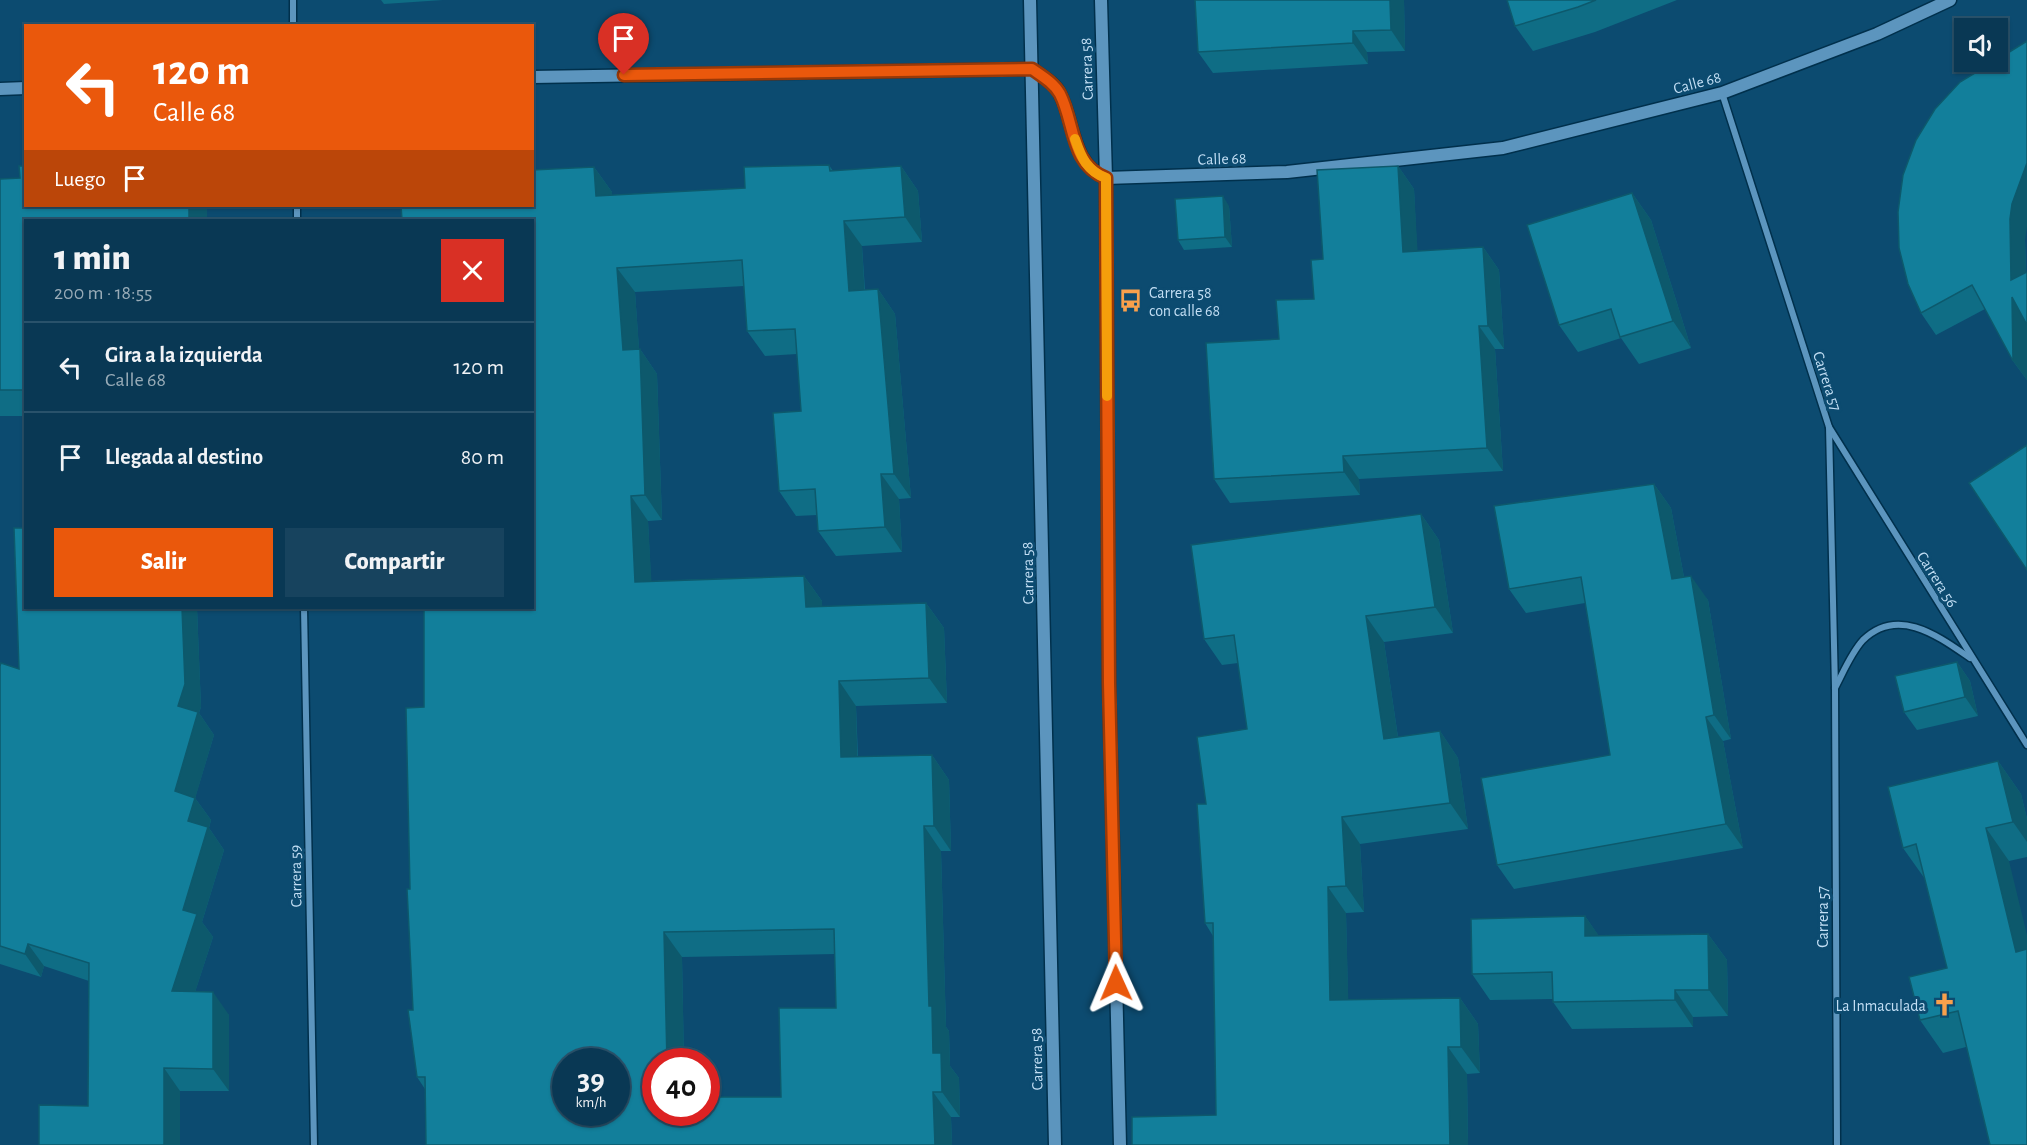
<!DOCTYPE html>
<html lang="es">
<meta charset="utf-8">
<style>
:root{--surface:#093854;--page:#17435e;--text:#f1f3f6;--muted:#99acb8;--line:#29526b;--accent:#ea580c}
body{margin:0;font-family:"Alegreya Sans",sans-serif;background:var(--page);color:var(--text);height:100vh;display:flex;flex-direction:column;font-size:22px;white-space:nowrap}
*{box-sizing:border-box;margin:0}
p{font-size:20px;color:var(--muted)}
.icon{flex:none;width:33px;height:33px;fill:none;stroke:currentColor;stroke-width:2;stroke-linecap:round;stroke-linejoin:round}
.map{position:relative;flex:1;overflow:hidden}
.panel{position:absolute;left:24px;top:219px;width:510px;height:390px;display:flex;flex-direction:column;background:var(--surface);border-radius:0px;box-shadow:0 2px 4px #0004,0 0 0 2px var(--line)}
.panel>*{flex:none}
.top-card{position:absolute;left:24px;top:24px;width:510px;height:183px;border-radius:0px;box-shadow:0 2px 4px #0004,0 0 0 2px var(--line);background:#ea580c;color:#fff;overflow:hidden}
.fabs{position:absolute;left:1954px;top:18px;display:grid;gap:12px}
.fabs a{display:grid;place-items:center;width:54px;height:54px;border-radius:0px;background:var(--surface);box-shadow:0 2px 4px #0004,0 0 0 2px var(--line);font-size:30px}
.speed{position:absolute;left:552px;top:1048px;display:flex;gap:12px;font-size:30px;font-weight:700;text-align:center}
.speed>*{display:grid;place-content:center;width:78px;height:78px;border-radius:50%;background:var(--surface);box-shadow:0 2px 4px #0004,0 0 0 2px var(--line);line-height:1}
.speed small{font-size:15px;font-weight:400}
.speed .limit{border:9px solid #d22;background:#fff;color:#111}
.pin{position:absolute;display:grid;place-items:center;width:51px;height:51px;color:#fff;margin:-62px -26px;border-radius:50% 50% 50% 0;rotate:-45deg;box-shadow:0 0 6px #0007}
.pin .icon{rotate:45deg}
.me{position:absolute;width:66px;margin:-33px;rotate:359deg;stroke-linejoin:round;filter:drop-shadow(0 0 4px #0008)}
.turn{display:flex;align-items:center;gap:21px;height:126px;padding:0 30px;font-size:27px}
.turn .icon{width:78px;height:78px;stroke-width:2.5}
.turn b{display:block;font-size:42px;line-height:51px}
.then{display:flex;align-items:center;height:57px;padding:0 30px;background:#0003;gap:12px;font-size:22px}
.round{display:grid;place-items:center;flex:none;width:63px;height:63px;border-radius:0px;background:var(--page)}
.summary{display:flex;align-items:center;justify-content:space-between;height:102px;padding:0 30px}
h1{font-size:36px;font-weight:800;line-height:45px}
.button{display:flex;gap:12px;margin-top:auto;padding:12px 30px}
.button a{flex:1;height:69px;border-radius:0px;background:var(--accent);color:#fff;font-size:24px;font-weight:800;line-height:69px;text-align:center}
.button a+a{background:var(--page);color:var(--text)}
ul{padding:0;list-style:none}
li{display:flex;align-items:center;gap:18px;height:90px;padding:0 30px;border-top:2px solid var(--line)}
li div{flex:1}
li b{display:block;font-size:22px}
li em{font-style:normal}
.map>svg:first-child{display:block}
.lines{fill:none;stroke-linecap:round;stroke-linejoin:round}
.street-casing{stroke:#00304c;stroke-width:9}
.secondary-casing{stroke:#00304c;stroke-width:15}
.street{stroke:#5c95be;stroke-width:6}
.secondary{stroke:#5c95be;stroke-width:12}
.wall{fill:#0f6d85;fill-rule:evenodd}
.shaded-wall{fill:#0d596c}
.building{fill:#127f9b;stroke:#0d596c;stroke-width:1.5;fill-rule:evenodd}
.route-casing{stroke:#983908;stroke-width:15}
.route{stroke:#ea580c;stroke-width:10}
.slow{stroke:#f59e0b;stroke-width:10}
.labels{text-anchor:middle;stroke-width:6;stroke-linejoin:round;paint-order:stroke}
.street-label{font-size:16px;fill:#c2def4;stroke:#0c4b70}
.poi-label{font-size:16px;fill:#c2def4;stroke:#0c4b70;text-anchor:start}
</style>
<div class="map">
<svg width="2027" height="1145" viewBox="0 0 2027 1145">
<rect width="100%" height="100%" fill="#0c4b70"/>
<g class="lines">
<defs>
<g id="street">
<polyline points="293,0 293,26"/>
<polyline points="1722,93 1829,427 1835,688 1837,1145"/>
<polyline points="297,206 297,220"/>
<polyline points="1829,427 2027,745"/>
<polyline points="304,608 314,1145"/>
<path d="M1835 688C1843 673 1851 653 1863 640 1898 606 1938 636 1970 658"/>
</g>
<g id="secondary">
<polyline points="1030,0 1055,1145"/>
<polyline points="1101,0 1106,178 1109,683 1120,1145"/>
<path d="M532 77 1032 69C1042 76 1055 83 1060 94 1075 123 1071 164 1106 178L1287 172 1503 148 1722 93 1877 34 1950 0"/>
<polyline points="0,89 26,88"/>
</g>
</defs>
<!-- street casing -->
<use href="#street" class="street-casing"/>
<!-- secondary casing -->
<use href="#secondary" class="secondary-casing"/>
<!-- street -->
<use href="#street" class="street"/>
<!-- secondary -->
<use href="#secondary" class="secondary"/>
</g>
<!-- wall -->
<g class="wall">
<polygon points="381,0 443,0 384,4"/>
<polygon points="1404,0 1405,51 1367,52 1368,64 1213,73 1198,52"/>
<polygon points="1507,0 1677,0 1595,32 1533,51 1515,26"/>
<path d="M829 165 833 171 901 166 918 191 922 242 862 246 865 290 878 289 895 314 911 498 899 499 902 552 836 556 818 531 817 515 796 516 779 491 773 413 801 411 797 354 765 356 747 331 744 286 635 292 639 349H640L657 374 662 520 648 521 651 581 804 576 822 601V607L926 603 944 628 947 703 856 706 858 757 932 755 949 780 951 851H941L946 1027 949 1031 950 1066 959 1078 960 1117H951L952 1145H426L425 1089 417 1077 408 1010H413L407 889H410L406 708 424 707V608H532V220H402L401 206H532V170L594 167 612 192V195L745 188 744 167ZM835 954 836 1008H779L781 1097H706V1113H656V1062H684L682 957ZM566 1062H616V1113H566Z"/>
<polygon points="1398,166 1414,189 1417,251 1483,247 1499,270 1504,349 1495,349 1503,471 1359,479 1360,495 1230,503 1214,479 1279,339 1314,299 1323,259"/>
<polygon points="0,179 26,206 207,206 207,220 26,220 26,416 0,416"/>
<polygon points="1632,193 1651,220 1691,348 1639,364 1621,338 1578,352 1559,325"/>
<polygon points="1229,206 1232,247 1184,250 1178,240"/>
<polygon points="2025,240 2026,273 2027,272 2027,380 2013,361 1985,309 1936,335 1921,313"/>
<polygon points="1654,484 1671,508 1684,577 1708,600 1731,739 1723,741 1743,848 1514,889 1497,865 1610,755 1585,603 1526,613 1509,589"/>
<polygon points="1421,514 1439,540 1453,633 1384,642 1398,737 1440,731 1458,758 1468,829 1360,844 1364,912 1346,913 1348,1000 1460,998 1478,1024 1480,1073 1467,1074 1468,1145 1132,1145 1216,1115 1213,936 1205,923 1206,804 1247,729 1238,663 1222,665 1204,639"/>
<polygon points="26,608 197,608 201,707 199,713 214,735 195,798 211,820 209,828 224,850 202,922 213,937 195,992 229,1015 229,1091 180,1091 180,1145 39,1145 88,1106 89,981 44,966 41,977 0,964 0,666 19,669"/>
<polygon points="1957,662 1970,681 1978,716 1917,730 1904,712"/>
<polygon points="1998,761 2021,794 2027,819 2027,857 2009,861 1966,1047 1943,1053 1920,1020 1947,968 1925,879 1903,848"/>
<polygon points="1585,916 1598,935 1708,934 1727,960 1728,1016 1693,1017 1693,1027 1572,1029 1553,1002 1553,999 1490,1000 1472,974"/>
</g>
<!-- shaded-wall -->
<g class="shaded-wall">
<polygon points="1390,0 1404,0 1405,51 1391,30"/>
<polygon points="1353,31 1367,52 1368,64 1353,43"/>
<polygon points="2027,163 2027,227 2025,240 2027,302 2011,280 2010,219 2012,204"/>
<polygon points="901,166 918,191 922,242 905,217"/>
<polygon points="1398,166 1414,189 1419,275 1403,252"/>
<polygon points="594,167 612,192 614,221 596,196"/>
<polygon points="1632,193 1651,220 1691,348 1673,321"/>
<polygon points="1223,196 1229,206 1232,247 1225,237"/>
<rect x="189" y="206" width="18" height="14"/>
<polygon points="844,221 862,246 866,316 849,291"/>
<polygon points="1483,247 1499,270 1504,349 1488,326"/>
<polygon points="617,268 635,292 641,375 640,349 657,374 662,520 645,495 623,350"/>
<polygon points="878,289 895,314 911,498 894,474"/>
<polygon points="2012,297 2027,318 2027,380 2013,361"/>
<polygon points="1479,326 1495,349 1503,471 1487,448"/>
<polygon points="1343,456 1359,479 1360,495 1344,472"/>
<polygon points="881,474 899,499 902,552 885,527"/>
<polygon points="1654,484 1671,508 1689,604 1672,579"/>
<polygon points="631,496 648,521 653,607 635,582"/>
<polygon points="1421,514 1439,540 1453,633 1435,607"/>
<polygon points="804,576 822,601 823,632 806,607"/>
<polygon points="1691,576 1708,600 1731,739 1714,715"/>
<polygon points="926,603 944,628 947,703 929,678"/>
<polygon points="182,608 197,608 201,707 199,713 214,735 192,809 195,798 211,820 209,828 224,850 202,922 213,937 188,1014 172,991 183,910 175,791"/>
<polygon points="1366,616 1384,642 1402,765 1384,739"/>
<polygon points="1957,662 1970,681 1978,716 1965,697"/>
<polygon points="839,681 856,706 858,782 841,757"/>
<polygon points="1706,717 1723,741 1743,848 1726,824"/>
<polygon points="1440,731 1458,758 1468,829 1450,803"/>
<polygon points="932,755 949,780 951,851 934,826"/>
<polygon points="1998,761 2021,794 2027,819 2027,842 2013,822"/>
<polygon points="1342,817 1360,844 1364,912 1346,886"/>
<polygon points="924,826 941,851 946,1027 949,1031 950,1066 959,1078 960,1117 942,1092 933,1053 929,1006"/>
<polygon points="1986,828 2009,861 2027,935 2027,967 2016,952"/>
<polygon points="1328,887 1346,913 1349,1026 1330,1000"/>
<polygon points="1585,916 1604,943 1585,936"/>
<polygon points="664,932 682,957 684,1062 667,1062"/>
<polygon points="1708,934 1727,960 1728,1016 1709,990"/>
<polygon points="28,944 44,966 41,977 25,954"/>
<polygon points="1675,990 1693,1017 1693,1027 1675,1000"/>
<polygon points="213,992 229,1015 229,1091 213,1069"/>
<polygon points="1460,998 1478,1024 1480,1073 1461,1047"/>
<polygon points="1448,1047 1467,1074 1468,1145 1450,1145"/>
<polygon points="164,1068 180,1091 180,1145 164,1145"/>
<polygon points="933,1092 951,1117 952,1145 935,1145"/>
</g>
<!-- building -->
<g class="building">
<polygon points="1195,0 1390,0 1391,30 1353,31 1353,43 1198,52"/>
<polygon points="1507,0 1596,0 1578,7 1515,26"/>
<polygon points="2027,41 2027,163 2012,204 2010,219 2011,280 2027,272 2027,325 2012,297 2013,361 1972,285 1921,313 1908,284 1899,248 1898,212 1903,175 1916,140 1935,109 1960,82 1993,62 1998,62 1998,59"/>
<path d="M829 165 830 171 901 166 905 217 844 221 849 291 878 289 894 474H881L885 527 818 531 815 489 779 491 773 413 801 411 795 329 747 331 742 260 617 268 623 350 640 349 645 495 631 496 635 582 804 576 806 607 926 603 929 678 839 681 841 757 932 755 934 826H924L929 1006H932L933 1053H941L942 1092H933L935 1145H426L425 1077H417L408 1010H413L407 889H410L406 708 424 707V608H532V220H402L401 206H532V170L594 167 596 196 745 188 744 167ZM834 929 836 1008H779L781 1097H706V1113H656V1062H667L664 932ZM566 1062H616V1113H566Z"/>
<polygon points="19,166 26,166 26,206 189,206 189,220 26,220 26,390 0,390 0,179 20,178"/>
<polygon points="1398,166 1403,252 1483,247 1488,326 1479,326 1487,448 1343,456 1344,472 1214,479 1206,343 1279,339 1276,300 1314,299 1311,260 1323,259 1317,170"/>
<polygon points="1632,193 1673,321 1620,337 1611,309 1559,325 1527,225"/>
<polygon points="1223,196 1225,237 1178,240 1175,199"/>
<polygon points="2027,445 2027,570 1969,483"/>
<polygon points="1654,484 1672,579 1691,576 1714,715 1706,717 1726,824 1497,865 1481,778 1610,755 1581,577 1509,589 1494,506"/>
<polygon points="1421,514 1435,607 1366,616 1384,739 1440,731 1450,803 1342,817 1346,886 1328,887 1330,1000 1460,998 1461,1047 1448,1047 1450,1145 1132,1145 1132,1117 1216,1115 1213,923 1205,923 1197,804 1206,804 1197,737 1247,729 1234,635 1204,639 1191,545"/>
<polygon points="14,528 26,528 26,608 182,608 185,684 178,706 198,712 175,791 195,798 188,821 208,827 183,910 197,914 172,991 213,992 213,1069 164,1068 164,1145 39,1145 39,1105 88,1106 89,963 28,944 25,954 0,946 0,666 1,663 19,669"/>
<polygon points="1957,662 1965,697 1904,712 1895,676"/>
<polygon points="1998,761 2013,822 1986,828 2016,952 2027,949 2027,1145 1990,1145 1958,1011 1920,1020 1909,977 1947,968 1916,844 1903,848 1888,787"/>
<polygon points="1585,916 1585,936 1708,934 1709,990 1675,990 1675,1000 1553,1002 1552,972 1472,974 1471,919"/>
</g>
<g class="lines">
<defs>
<path id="route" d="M624 75 1032 69C1042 76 1054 83 1060 94 1075 123 1070 164 1106 178L1109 683 1116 983"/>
</defs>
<!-- route casing -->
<use href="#route" class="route-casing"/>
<!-- route -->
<use href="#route" class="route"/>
<!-- slow -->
<path class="slow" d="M1075 139C1081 157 1087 171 1106 178L1107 396"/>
</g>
<!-- icons -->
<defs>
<symbol id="bus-bare" viewBox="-9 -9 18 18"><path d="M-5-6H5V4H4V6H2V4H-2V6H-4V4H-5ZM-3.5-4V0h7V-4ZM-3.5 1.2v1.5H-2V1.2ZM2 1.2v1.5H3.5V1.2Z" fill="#f9a04c" stroke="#0c4b70" stroke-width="2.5" paint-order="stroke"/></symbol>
<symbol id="church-bare" viewBox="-9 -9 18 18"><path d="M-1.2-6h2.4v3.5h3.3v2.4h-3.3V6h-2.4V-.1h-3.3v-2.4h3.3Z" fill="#f9a04c" stroke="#0c4b70" stroke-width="2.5" paint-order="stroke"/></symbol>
</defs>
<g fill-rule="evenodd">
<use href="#bus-bare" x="1114" y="284" width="33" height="33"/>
<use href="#church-bare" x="1928" y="988" width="33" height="33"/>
</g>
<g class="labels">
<!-- street labels -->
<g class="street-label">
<text transform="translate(1086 69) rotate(-92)" y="6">Carrera 58</text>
<text transform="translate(1697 82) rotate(-15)" y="6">Calle 68</text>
<text transform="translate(1222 158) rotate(-2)" y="6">Calle 68</text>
<text transform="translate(1828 381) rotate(72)" y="6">Carrera 57</text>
<text transform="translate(1027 573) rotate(-91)" y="6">Carrera 58</text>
<text transform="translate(1938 579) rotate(58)" y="6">Carrera 56</text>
<text transform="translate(295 876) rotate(-91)" y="6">Carrera 59</text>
<text transform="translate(1822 917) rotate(-90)" y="6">Carrera 57</text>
<text transform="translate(1036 1059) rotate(-91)" y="6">Carrera 58</text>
</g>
<!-- poi labels -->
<g class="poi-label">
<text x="1149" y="298">Carrera 58<tspan x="1149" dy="18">con calle 68</tspan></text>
<text x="1926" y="1011" text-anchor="end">La Inmaculada</text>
</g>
</g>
</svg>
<div class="fabs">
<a><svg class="icon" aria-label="sound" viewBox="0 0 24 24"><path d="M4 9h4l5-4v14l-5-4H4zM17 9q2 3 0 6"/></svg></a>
</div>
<div class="speed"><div>39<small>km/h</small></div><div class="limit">40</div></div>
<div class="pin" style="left:624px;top:75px;background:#d93025"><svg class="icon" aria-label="arrive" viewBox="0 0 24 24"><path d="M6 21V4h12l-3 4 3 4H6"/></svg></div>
<svg class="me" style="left:1116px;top:983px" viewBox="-20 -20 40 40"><path d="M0-17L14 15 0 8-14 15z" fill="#ea580c" stroke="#fff" stroke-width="4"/></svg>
<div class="top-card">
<div class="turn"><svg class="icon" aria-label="left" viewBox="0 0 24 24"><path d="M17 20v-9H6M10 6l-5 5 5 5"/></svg><div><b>120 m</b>Calle 68</div></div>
<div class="then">Luego<svg class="icon" aria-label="arrive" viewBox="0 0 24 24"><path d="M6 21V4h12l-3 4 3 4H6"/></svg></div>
</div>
<section class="panel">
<div class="summary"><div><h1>1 min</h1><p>200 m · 18:55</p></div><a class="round" style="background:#d93025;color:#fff"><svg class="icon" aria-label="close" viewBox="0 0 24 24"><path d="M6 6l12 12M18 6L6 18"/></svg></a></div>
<ul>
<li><svg class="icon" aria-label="left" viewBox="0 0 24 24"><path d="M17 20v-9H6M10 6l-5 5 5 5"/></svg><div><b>Gira a la izquierda</b><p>Calle 68</p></div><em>120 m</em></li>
<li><svg class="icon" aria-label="arrive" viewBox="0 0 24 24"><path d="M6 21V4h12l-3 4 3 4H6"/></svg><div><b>Llegada al destino</b></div><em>80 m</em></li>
</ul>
<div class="button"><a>Salir</a><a>Compartir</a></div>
</section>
</div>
